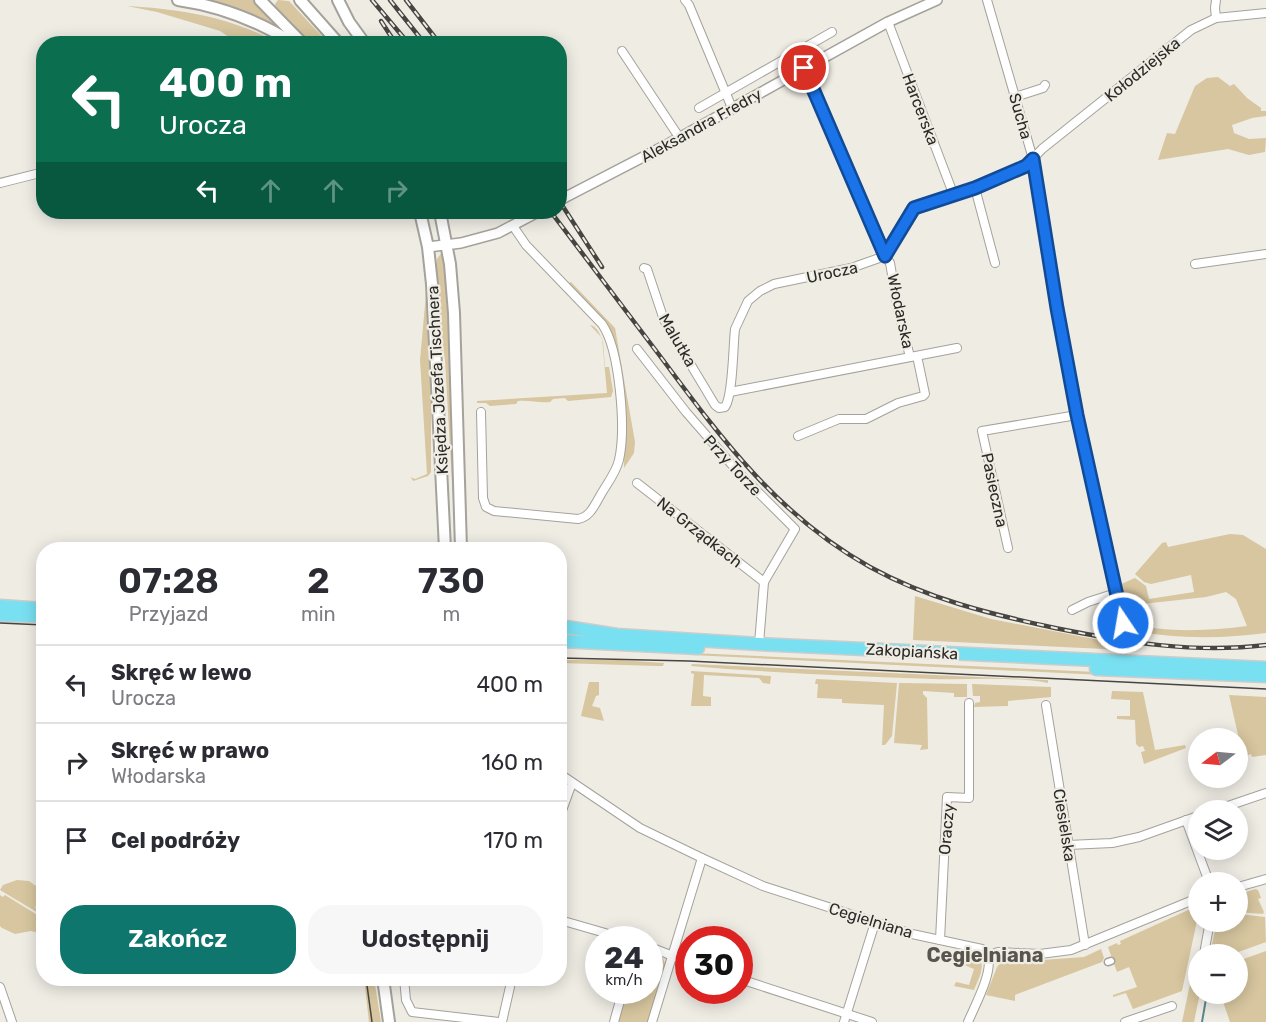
<!DOCTYPE html>
<html lang="pl">
<meta charset="utf-8">
<style>
:root{--surface:#fff;--page:#f7f7f7;--text:#2b2b33;--muted:#7c7c81;--line:#e1e1e2;--accent:#0f766e}
body{margin:0;font-family:Rubik,sans-serif;background:var(--page);color:var(--text);height:100vh;display:flex;flex-direction:column;font-size:22px;white-space:nowrap}
*{box-sizing:border-box;margin:0}
p{font-size:20px;color:var(--muted)}
.icon{flex:none;width:33px;height:33px;fill:none;stroke:currentColor;stroke-width:2;stroke-linecap:round;stroke-linejoin:round}
.map{position:relative;flex:1;overflow:hidden}
.side{position:absolute;left:36px;top:542px;width:531px;height:444px;display:flex;flex-direction:column;background:var(--surface);border-radius:24px;box-shadow:0 3px 15px #0003}
.side>*{flex:none}
.banner{position:absolute;left:36px;top:36px;width:531px;height:183px;border-radius:24px;box-shadow:0 3px 15px #0003;background:#0b6e4f;color:#fff;overflow:hidden}
.needle{width:39px;rotate:254deg}
.buttons{position:absolute;left:1188px;top:728px;display:grid;gap:12px}
.buttons a{display:grid;place-items:center;width:60px;height:60px;border-radius:50%;background:var(--surface);box-shadow:0 3px 15px #0003;font-size:30px}
.speed{position:absolute;left:585px;top:926px;display:flex;gap:12px;font-size:30px;font-weight:700;text-align:center}
.speed>*{display:grid;place-content:center;width:78px;height:78px;border-radius:50%;background:var(--surface);box-shadow:0 3px 15px #0003;line-height:1}
.speed small{font-size:15px;font-weight:400}
.speed .limit{border:9px solid #d22;background:#fff;color:#111}
.pin{position:absolute;display:grid;place-items:center;width:51px;height:51px;color:#fff;margin:-26px;border:3px solid #fff;border-radius:50%;box-shadow:0 2px 6px #0007}
.me{position:absolute;width:66px;margin:-33px;rotate:348deg;stroke-linejoin:round;filter:drop-shadow(0 0 4px #0008)}
.turn{display:flex;align-items:center;gap:21px;height:126px;padding:0 24px;font-size:27px}
.turn .icon{width:78px;height:78px;stroke-width:2.5}
.turn b{display:block;font-size:42px;line-height:51px}
.lanes{display:flex;align-items:center;height:57px;padding:0 24px;background:#0003;justify-content:center;gap:30px;direction:ltr}
.lanes .off{opacity:.35}
.eta{display:flex;justify-content:space-evenly;align-items:center;height:102px;text-align:center}
.eta b{font-size:36px;font-weight:600;line-height:42px}
.button{display:flex;gap:12px;margin-top:auto;padding:12px 24px}
.button a{flex:1;height:69px;border-radius:24px;background:var(--accent);color:#fff;font-size:24px;font-weight:600;line-height:69px;text-align:center}
.button a+a{background:var(--page);color:var(--text)}
ul{padding:0;list-style:none}
li{display:flex;align-items:center;gap:18px;height:78px;padding:0 24px;border-top:2px solid var(--line)}
li div{flex:1}
li b{display:block;font-size:22px}
li em{font-style:normal}
.map>svg:first-child{display:block}
.green{fill:#d7c69f}
.lines{fill:none;stroke-linecap:round;stroke-linejoin:round}
.stream{stroke:#5c868f;stroke-width:2}
.pedestrian-casing{stroke:#a5a29b;stroke-width:9}
.minor-casing{stroke:#a5a29b;stroke-width:10}
.tertiary-casing{stroke:#a5a29b;stroke-width:12}
.secondary-casing{stroke:#a5a29b;stroke-width:14}
.primary-casing{stroke:#cccccb;stroke-width:15}
.pedestrian{stroke:#fff;stroke-width:6}
.minor{stroke:#fff;stroke-width:8}
.tertiary{stroke:#fff;stroke-width:9}
.secondary{stroke:#fff;stroke-width:10}
.primary{stroke:#79e0f1;stroke-width:12}
.tram{stroke:#474542;stroke-width:1.5}
.rail-casing{stroke:#474542;stroke-width:4.5}
.rail{stroke:#efece4;stroke-width:2;stroke-dasharray:7;stroke-linecap:butt}
.route-casing{stroke:#114b97;stroke-width:15}
.route{stroke:#1a73e8;stroke-width:10}
.labels{text-anchor:middle;stroke-width:4.5;stroke-linejoin:round;paint-order:stroke}
.street-label{font-size:16px;fill:#2b2a27;stroke:#efece4}
.quarter-label{font-size:20px;font-weight:bold;fill:#58554e;stroke:#efece4}
</style>
<div class="map">
<svg width="1266" height="1022" viewBox="0 0 1266 1022">
<rect width="100%" height="100%" fill="#efece4"/>
<!-- green -->
<g class="green">
<polygon points="208,0 255,0 285,30 243,11"/>
<polygon points="278,0 289,1 328,43 313,43 298,31 276,9 275,4"/>
<path d="M127 6C180 9 231 17 278 43H260L238 37 235 41 220 31 157 12Z"/>
<polygon points="1218,77 1230,86 1234,84 1247,98 1261,108 1261,111 1266,111 1266,116 1252,118 1232,125 1234,133 1249,139 1266,138 1265,152 1249,155 1228,149 1158,160 1167,133 1175,134 1195,86 1207,78"/>
<polygon points="442,252 447,297 455,500 453,500 445,360 439,318 436,268 437,259"/>
<polygon points="571,282 615,328 635,442 634,453 624,468 625,409 615,341 606,322 569,283"/>
<polygon points="426,294 431,394 431,472 428,476 413,481 411,477 415,479 427,474 420,360"/>
<path d="M590 325C597 326 601 336 603 342L605 367H609L613 391 611 397 568 401 565 398 553 399 550 402C538 403 530 400 518 401L516 404 490 406 486 403H477V401L607 393 602 338Z"/>
<path d="M1230 534 1243 535 1266 549V633C1221 639 1175 639 1130 630L1128 623C1165 633 1209 631 1247 626L1236 599 1226 592 1206 597 1124 606 1119 585 1135 578 1146 586 1149 599 1194 592 1191 575 1151 584 1144 582 1135 574 1162 543 1166 542 1168 547Z"/>
<polygon points="915,596 991,619 1135,647 1125,650 913,640"/>
<polygon points="693,653 1266,680 1266,683 692,655"/>
<polygon points="560,660 619,660 664,663 663,666 657,666 560,663"/>
<path d="M692 664 1048 680V683C1010 676 971 680 934 679 853 676 772 673 691 666Z"/>
<polygon points="691,671 771,676 770,684 763,683 759,678 704,675 703,696 711,697 711,706 691,706 694,674 691,673"/>
<polygon points="816,679 897,683 892,736 885,745 882,745 884,705 842,703 842,699 817,698 818,684 815,684"/>
<polygon points="589,682 599,682 599,695 596,696 592,706 600,708 604,721 581,716"/>
<polygon points="899,683 967,684 967,697 954,697 954,693 923,691 923,694 927,698 928,749 920,750 922,745 894,743"/>
<polygon points="972,684 1051,687 1051,697 1008,701 1008,706 974,707 975,703 980,702 980,696 973,696"/>
<polygon points="1112,691 1143,692 1155,750 1185,745 1186,748 1144,764 1141,752 1145,751 1143,746 1139,747 1136,744 1135,720 1117,719 1117,716 1130,716 1130,700 1111,699"/>
<polygon points="1229,695 1266,697 1266,755 1252,757 1251,754 1243,757"/>
<polygon points="17,880 29,881 43,891 43,898 35,907 41,913 40,914 0,890 3,885"/>
<polygon points="1255,889 1258,890 1261,898 1258,899 1264,912 1263,914 1238,912 1238,895"/>
<polygon points="0,895 3,897 5,895 39,916 43,920 43,934 31,931 15,934 2,928 0,926"/>
<polygon points="1197,906 1198,908 1198,916 1182,991 1133,1009 1126,993 1113,997 1113,995 1137,987 1129,967 1117,972 1108,947 1117,943 1118,945 1121,944 1120,941"/>
<polygon points="1238,914 1265,917 1266,942 1233,954 1210,954 1217,921 1238,921"/>
<polygon points="1101,949 1104,958 1102,962 1015,995 1015,1001 986,995 997,967 1003,960 1042,960 1084,957"/>
<polygon points="1266,951 1266,1022 1230,1022 1220,993 1238,993 1238,961"/>
<path d="M967 952 977 954C987 965 979 978 974 990L954 986 956 982 969 985 974 969 964 965Z"/>
<polygon points="650,953 663,958 665,964 648,1022 617,1022 626,990 650,990"/>
<polygon points="1194,965 1198,966 1200,993 1194,1022 1182,1022"/>
<polygon points="364,978 374,978 381,1022 369,1022"/>
</g>
<g class="lines">
<!-- stream -->
<polyline class="stream" points="1202,1022 1206,999"/>
<defs>
<polyline id="pedestrian" points="1108,962 1111,961"/>
<g id="minor">
<polyline points="685,0 689,5 732,108"/>
<polyline points="987,0 1033,159 1057,308 1077,415 1123,623"/>
<polyline points="1216,0 1215,8 1216,18"/>
<polyline points="888,22 954,196"/>
<polyline points="622,51 679,137"/>
<polyline points="804,68 885,256 890,263 898,309 910,357"/>
<polyline points="1015,97 1043,88 1045,85"/>
<polyline points="699,108 832,32"/>
<polyline points="0,183 44,172"/>
<polyline points="975,188 995,263"/>
<polyline points="1195,264 1266,254"/>
<path d="M644 268 647 269 664 320 715 405 719 408 725 407C733 396 733 346 735 329L748 301 760 291 774 284 851 268 885 256 914 208 925 203 954 196 1026 166 1042 149 1191 30 1216 18 1266 13"/>
<polyline points="637,349 686,412 739,473 795,529 764,582 759,644"/>
<polyline points="730,392 957,348"/>
<path d="M481 412 483 498 486 507 494 511 578 519C590 517 594 506 600 496 606 485 616 473 619 460 626 429 620 350 602 324L526 245 513 226"/>
<polyline points="798,436 839,419 866,419 898,403 923,396 925,394 917,356"/>
<polyline points="637,483 764,582"/>
<polyline points="1008,548 982,431 1077,415"/>
<polyline points="1072,610 1088,602 1116,593"/>
<polyline points="1046,705 1085,945"/>
<polyline points="560,774 640,828 702,858 763,886 912,934 982,949 988,956"/>
<polyline points="1216,810 1266,793"/>
<polyline points="560,816 572,783"/>
<polyline points="1186,820 1209,882"/>
<polyline points="1068,845 1112,843 1139,837 1198,816"/>
<polyline points="1238,887 1266,879"/>
<polyline points="560,920 626,939"/>
<polyline points="940,940 947,797 969,798 969,703"/>
<polyline points="650,947 688,962"/>
<polyline points="1204,954 1210,921"/>
<polyline points="988,956 998,952 1040,954 1071,950 1198,898"/>
<polyline points="404,978 406,1000 412,1012 499,1022"/>
<polyline points="740,979 872,1022"/>
<polyline points="0,987 12,1022"/>
<polyline points="502,1022 512,978"/>
<polyline points="614,1022 623,990"/>
<polyline points="652,1022 702,858"/>
<polyline points="844,1022 873,929"/>
<path d="M968 1022C975 1005 993 973 988 956"/>
<polyline points="1125,1022 1172,1006"/>
</g>
<g id="tertiary">
<polyline points="560,200 670,143 888,22 937,0"/>
<polyline points="428,247 461,243 498,233 538,212"/>
</g>
<g id="secondary">
<path d="M178 0C220 6 259 21 295 44"/>
<polyline points="260,0 302,43"/>
<polyline points="300,0 339,44"/>
<polyline points="338,0 349,22 365,44"/>
<polyline points="420,212 428,247 432,284 445,549"/>
<polyline points="440,212 450,264 454,313 461,549"/>
<polyline points="383,978 389,1022"/>
</g>
<g id="primary">
<polyline points="0,606 44,609"/>
<polyline points="0,615 35,616"/>
<polyline points="560,626 617,635 759,644 1266,668"/>
<polyline points="560,641 698,648"/>
<polyline points="1096,669 1266,676"/>
</g>
</defs>
<!-- pedestrian casing -->
<use href="#pedestrian" class="pedestrian-casing"/>
<!-- minor casing -->
<use href="#minor" class="minor-casing"/>
<!-- tertiary casing -->
<use href="#tertiary" class="tertiary-casing"/>
<!-- secondary casing -->
<use href="#secondary" class="secondary-casing"/>
<!-- primary casing -->
<use href="#primary" class="primary-casing"/>
<!-- pedestrian -->
<use href="#pedestrian" class="pedestrian"/>
<!-- minor -->
<use href="#minor" class="minor"/>
<!-- tertiary -->
<use href="#tertiary" class="tertiary"/>
<!-- secondary -->
<use href="#secondary" class="secondary"/>
<!-- primary -->
<use href="#primary" class="primary"/>
<!-- tram -->
<g class="tram">
<polyline points="0,623 44,625"/>
<polyline points="560,658 689,661 1266,689"/>
<polyline points="366,978 372,1022"/>
</g>
<defs>
<g id="rail">
<polyline points="372,0 409,44"/>
<polyline points="390,0 425,44"/>
<polyline points="406,0 440,44"/>
<polyline points="381,21 396,44"/>
<polyline points="560,202 602,267"/>
<path d="M551 212C588 261 626 311 663 360 723 441 780 517 870 567 928 599 990 614 1055 628 1125 642 1194 654 1266 645"/>
</g>
</defs>
<!-- rail casing -->
<use href="#rail" class="rail-casing"/>
<!-- rail -->
<use href="#rail" class="rail"/>
</g>
<g class="lines">
<defs>
<polyline id="route" points="804,68 885,256 914,208 975,188 1026,166 1033,159 1057,308 1077,415 1123,623"/>
</defs>
<!-- route casing -->
<use href="#route" class="route-casing"/>
<!-- route -->
<use href="#route" class="route"/>
</g>
<g class="labels">
<!-- street labels -->
<g class="street-label">
<text transform="translate(1142 69) rotate(-39)" y="6">Kołodziejska</text>
<text transform="translate(921 109) rotate(69)" y="6">Harcerska</text>
<text transform="translate(1021 116) rotate(74)" y="6">Sucha</text>
<text transform="translate(701 125) rotate(-29)" y="6">Aleksandra Fredry</text>
<text transform="translate(832 272) rotate(-12)" y="6">Urocza</text>
<text transform="translate(901 311) rotate(78)" y="6">Włodarska</text>
<text transform="translate(678 340) rotate(60)" y="6">Malutka</text>
<text transform="translate(437 380) rotate(-93)" y="6">Księdza Józefa Tischnera</text>
<text transform="translate(733 465) rotate(47)" y="6">Przy Torze</text>
<text transform="translate(995 490) rotate(78)" y="6">Pasieczna</text>
<text transform="translate(700 532) rotate(38)" y="6">Na Grządkach</text>
<text transform="translate(912 651) rotate(3)" y="6">Zakopiańska</text>
<text transform="translate(1065 825) rotate(81)" y="6">Ciesielska</text>
<text transform="translate(946 829) rotate(-85)" y="6">Oraczy</text>
<text transform="translate(871 920) rotate(17)" y="6">Cegielniana</text>
</g>
<!-- quarter labels -->
<g class="quarter-label">
<text x="985" y="962">Cegielniana</text>
</g>
</g>
</svg>
<div class="buttons">
<a><svg class="needle" viewBox="-14 -14 28 28"><path d="M0-13l5 13h-10z" fill="#e53935"/><path d="M0 13l5-13h-10z" fill="#7c7c81"/></svg></a>
<a><svg class="icon" aria-label="layers" viewBox="0 0 24 24"><path d="M12 4l9 5-9 5-9-5zM3 14l9 5 9-5"/></svg></a>
<a>+</a>
<a>−</a>
</div>
<div class="speed"><div>24<small>km/h</small></div><div class="limit">30</div></div>
<div class="pin" style="left:804px;top:68px;background:#d93025"><svg class="icon" aria-label="arrive" viewBox="0 0 24 24"><path d="M6 21V4h12l-3 4 3 4H6"/></svg></div>
<svg class="me" style="left:1123px;top:623px" viewBox="-20 -20 40 40"><circle r="17" fill="#1a73e8" stroke="#fff" stroke-width="3"/><path d="M0-11L8 9 0 5-8 9z" fill="#fff"/></svg>
<div class="banner">
<div class="turn"><svg class="icon" aria-label="left" viewBox="0 0 24 24"><path d="M17 20v-9H6M10 6l-5 5 5 5"/></svg><div><b>400 m</b>Urocza</div></div>
<div class="lanes"><svg class="icon" aria-label="left" viewBox="0 0 24 24"><path d="M17 20v-9H6M10 6l-5 5 5 5"/></svg><svg class="icon off" aria-label="ahead" viewBox="0 0 24 24"><path d="M12 20V5M6 11l6-6 6 6"/></svg><svg class="icon off" aria-label="ahead" viewBox="0 0 24 24"><path d="M12 20V5M6 11l6-6 6 6"/></svg><svg class="icon off" aria-label="right" viewBox="0 0 24 24"><path d="M7 20v-9h11M14 6l5 5-5 5"/></svg></div>
</div>
<section class="side">
<div class="eta">
<div><b>07:28</b><p>Przyjazd</p></div>
<div><b>2</b><p>min</p></div>
<div><b>730</b><p>m</p></div>
</div>
<ul>
<li><svg class="icon" aria-label="left" viewBox="0 0 24 24"><path d="M17 20v-9H6M10 6l-5 5 5 5"/></svg><div><b>Skręć w lewo</b><p>Urocza</p></div><em>400 m</em></li>
<li><svg class="icon" aria-label="right" viewBox="0 0 24 24"><path d="M7 20v-9h11M14 6l5 5-5 5"/></svg><div><b>Skręć w prawo</b><p>Włodarska</p></div><em>160 m</em></li>
<li><svg class="icon" aria-label="arrive" viewBox="0 0 24 24"><path d="M6 21V4h12l-3 4 3 4H6"/></svg><div><b>Cel podróży</b></div><em>170 m</em></li>
</ul>
<div class="button"><a>Zakończ</a><a>Udostępnij</a></div>
</section>
</div>
